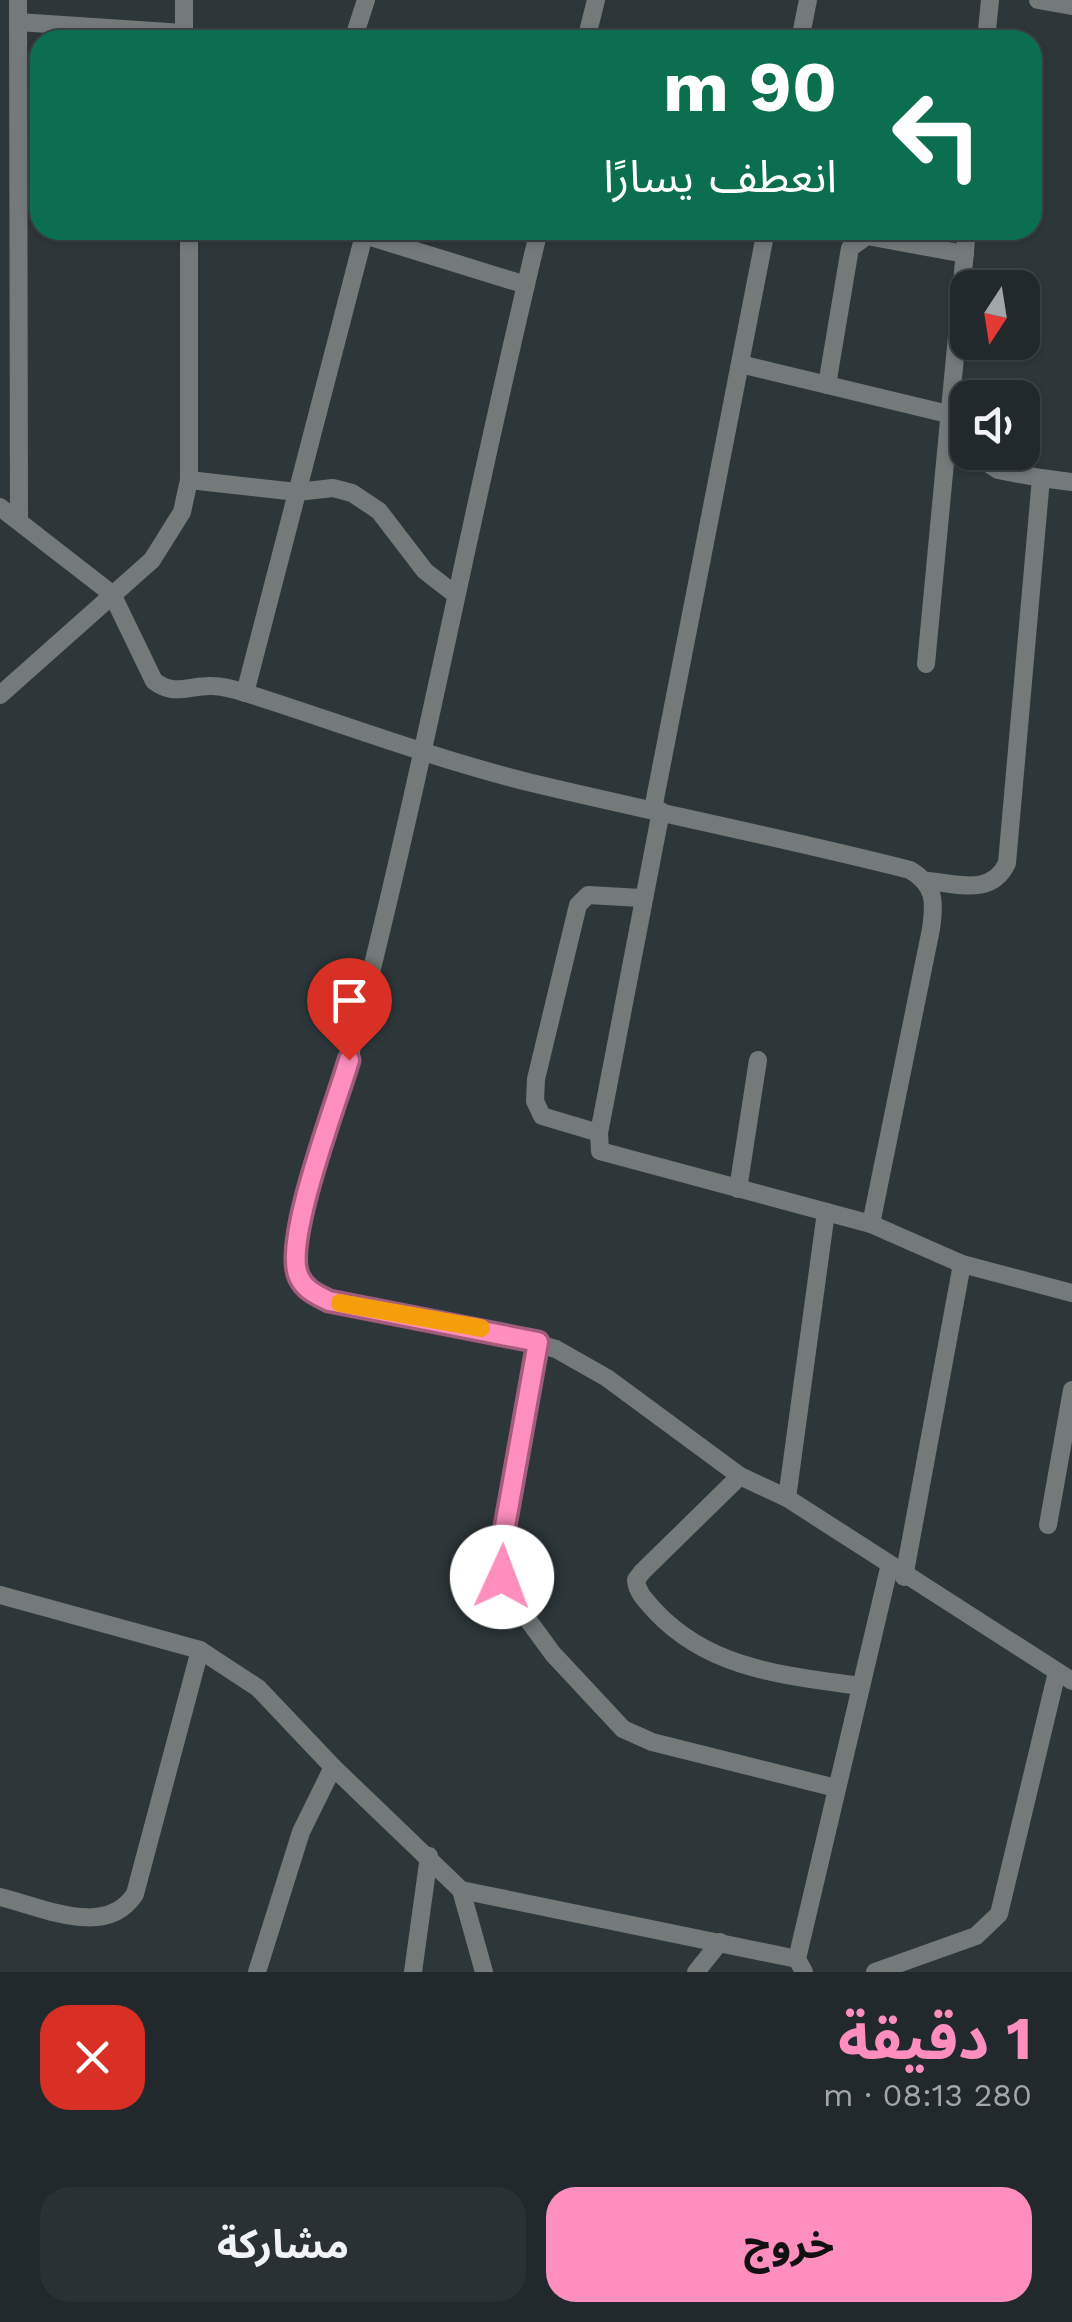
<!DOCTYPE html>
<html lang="ar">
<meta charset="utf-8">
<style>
:root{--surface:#22292c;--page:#2a3134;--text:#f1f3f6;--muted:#a2a6a9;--line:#3f4548;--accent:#fd8ebe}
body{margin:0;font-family:"Work Sans","Noto Sans Arabic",sans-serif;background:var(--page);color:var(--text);direction:rtl;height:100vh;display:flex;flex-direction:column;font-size:38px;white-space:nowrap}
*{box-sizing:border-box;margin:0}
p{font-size:32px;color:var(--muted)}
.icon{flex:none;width:55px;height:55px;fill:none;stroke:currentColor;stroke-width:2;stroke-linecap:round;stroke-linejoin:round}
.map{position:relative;height:1972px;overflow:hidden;direction:ltr}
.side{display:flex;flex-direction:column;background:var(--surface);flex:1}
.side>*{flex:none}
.top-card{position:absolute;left:30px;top:30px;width:1012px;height:210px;border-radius:30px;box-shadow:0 2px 8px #0004,0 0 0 2px var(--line);direction:rtl;background:#0b6e4f;color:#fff;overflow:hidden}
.needle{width:65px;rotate:192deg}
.buttons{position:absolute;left:950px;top:270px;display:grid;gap:20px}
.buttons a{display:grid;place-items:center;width:90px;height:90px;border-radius:20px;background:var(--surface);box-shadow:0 2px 8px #0004,0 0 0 2px var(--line);font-size:50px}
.pin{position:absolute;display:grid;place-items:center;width:85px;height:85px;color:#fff;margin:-102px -42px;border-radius:50% 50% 50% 0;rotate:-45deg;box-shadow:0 0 10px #0007}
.pin .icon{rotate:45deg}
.me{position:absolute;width:110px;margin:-55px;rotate:2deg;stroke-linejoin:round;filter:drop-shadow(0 0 8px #0008)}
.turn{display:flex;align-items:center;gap:35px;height:210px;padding:0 40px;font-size:45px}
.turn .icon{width:130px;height:130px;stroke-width:2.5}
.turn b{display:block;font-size:70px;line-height:85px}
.round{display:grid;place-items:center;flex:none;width:105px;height:105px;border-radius:30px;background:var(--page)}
.overview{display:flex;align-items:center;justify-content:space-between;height:170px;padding:0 40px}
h1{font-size:60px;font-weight:700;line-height:75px;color:var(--accent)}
.cta{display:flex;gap:20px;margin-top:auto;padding:20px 40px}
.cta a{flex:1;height:115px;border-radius:30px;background:var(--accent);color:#111;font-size:40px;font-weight:700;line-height:115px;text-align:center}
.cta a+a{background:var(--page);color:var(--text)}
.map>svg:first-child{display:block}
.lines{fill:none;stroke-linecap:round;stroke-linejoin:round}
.minor{stroke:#747a7a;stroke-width:18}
.route-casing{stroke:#a45c7c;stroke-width:25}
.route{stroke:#fd8ebe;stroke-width:18}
.slow{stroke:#f59e0b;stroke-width:18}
</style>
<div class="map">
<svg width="1072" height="1972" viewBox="0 0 1072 1972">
<rect width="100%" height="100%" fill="#2d373a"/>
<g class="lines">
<!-- minor -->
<g class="minor">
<polyline points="18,0 19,519"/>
<polyline points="1038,0 1072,6"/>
<polyline points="18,22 183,33"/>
<polyline points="184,40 184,0"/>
<polyline points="353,40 366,0"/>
<polyline points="586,40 596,0"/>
<polyline points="800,40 808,0"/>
<polyline points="986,40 990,0"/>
<polyline points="348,230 526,285"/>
<path d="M539 230C472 505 421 785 349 1059 338 1103 281 1243 300 1278 306 1290 317 1296 329 1301L481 1328 556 1349 607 1378 740 1476 787 1498 1072 1681"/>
<polyline points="740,364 948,414"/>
<polyline points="827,385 850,248 867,236 965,254"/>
<polyline points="1041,478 1072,482"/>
<polyline points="189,480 297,492 333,488 352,493 379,511 425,571 456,595"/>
<path d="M0 507 112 594 154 681C175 697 189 685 212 686 224 686 237 690 249 694 343 724 435 759 532 783 657 813 784 838 910 870 935 885 935 901 931 929L871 1224"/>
<polyline points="926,664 967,230"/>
<polyline points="245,693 364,235"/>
<polyline points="0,695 152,560 182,512 189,480 189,230"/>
<polyline points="653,809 766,230"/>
<polyline points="661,811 599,1133 600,1151 871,1224 962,1264 1072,1293"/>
<path d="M928 881C958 884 992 896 1007 863L1041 478 998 470 970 452"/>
<polyline points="599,1133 542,1116 535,1101 536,1079 578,905 588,895 641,898"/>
<polyline points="738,1189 758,1060"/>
<polyline points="539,1342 501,1543 502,1577 512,1598 553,1654 623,1729 652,1742 836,1788"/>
<path d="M740 1476 642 1572 636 1580C637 1593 647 1602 656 1612 711 1670 785 1675 860 1686"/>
<polyline points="787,1498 826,1212"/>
<polyline points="1048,1525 1072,1390"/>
<polyline points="904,1577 962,1264"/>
<polyline points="0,1595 200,1650 258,1688 333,1767"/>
<polyline points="461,1890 484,1972"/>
<path d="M0 1897C43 1907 106 1939 135 1894L200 1650"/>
<polyline points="257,1972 301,1832 333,1767 461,1890 797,1959"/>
<polyline points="413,1972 429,1856"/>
<polyline points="696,1972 720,1942"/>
<polyline points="804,1972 797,1959 889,1568"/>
<polyline points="875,1972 976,1936 999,1914 1057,1672"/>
</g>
</g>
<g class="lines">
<defs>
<path id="route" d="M349 1060C337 1102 282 1243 299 1277 305 1290 317 1295 329 1301L538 1342 502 1543V1577"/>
</defs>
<!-- route casing -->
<use href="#route" class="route-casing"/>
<!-- route -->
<use href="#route" class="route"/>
<!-- slow -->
<polyline class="slow" points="340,1303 481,1328"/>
</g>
</svg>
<div class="buttons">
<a><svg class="needle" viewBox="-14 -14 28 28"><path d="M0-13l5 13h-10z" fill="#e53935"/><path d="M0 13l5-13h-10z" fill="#a2a6a9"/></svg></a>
<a><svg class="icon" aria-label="sound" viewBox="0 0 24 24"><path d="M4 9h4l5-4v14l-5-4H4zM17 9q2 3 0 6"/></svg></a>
</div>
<div class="pin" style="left:349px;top:1060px;background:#d93025"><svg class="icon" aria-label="arrive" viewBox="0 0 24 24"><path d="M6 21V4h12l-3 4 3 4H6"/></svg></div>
<svg class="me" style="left:502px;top:1577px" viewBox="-20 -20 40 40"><circle r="19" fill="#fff"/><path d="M0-13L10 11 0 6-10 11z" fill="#fd8ebe"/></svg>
<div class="top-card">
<div class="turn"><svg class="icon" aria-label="left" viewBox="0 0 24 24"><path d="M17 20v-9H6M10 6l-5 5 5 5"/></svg><div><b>90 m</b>انعطف يسارًا</div></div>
</div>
</div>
<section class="side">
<div class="overview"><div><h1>1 دقيقة</h1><p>280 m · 08:13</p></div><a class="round" style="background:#d93025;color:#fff"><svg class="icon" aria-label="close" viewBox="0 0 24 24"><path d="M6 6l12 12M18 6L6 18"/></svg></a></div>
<div class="cta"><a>خروج</a><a>مشاركة</a></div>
</section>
